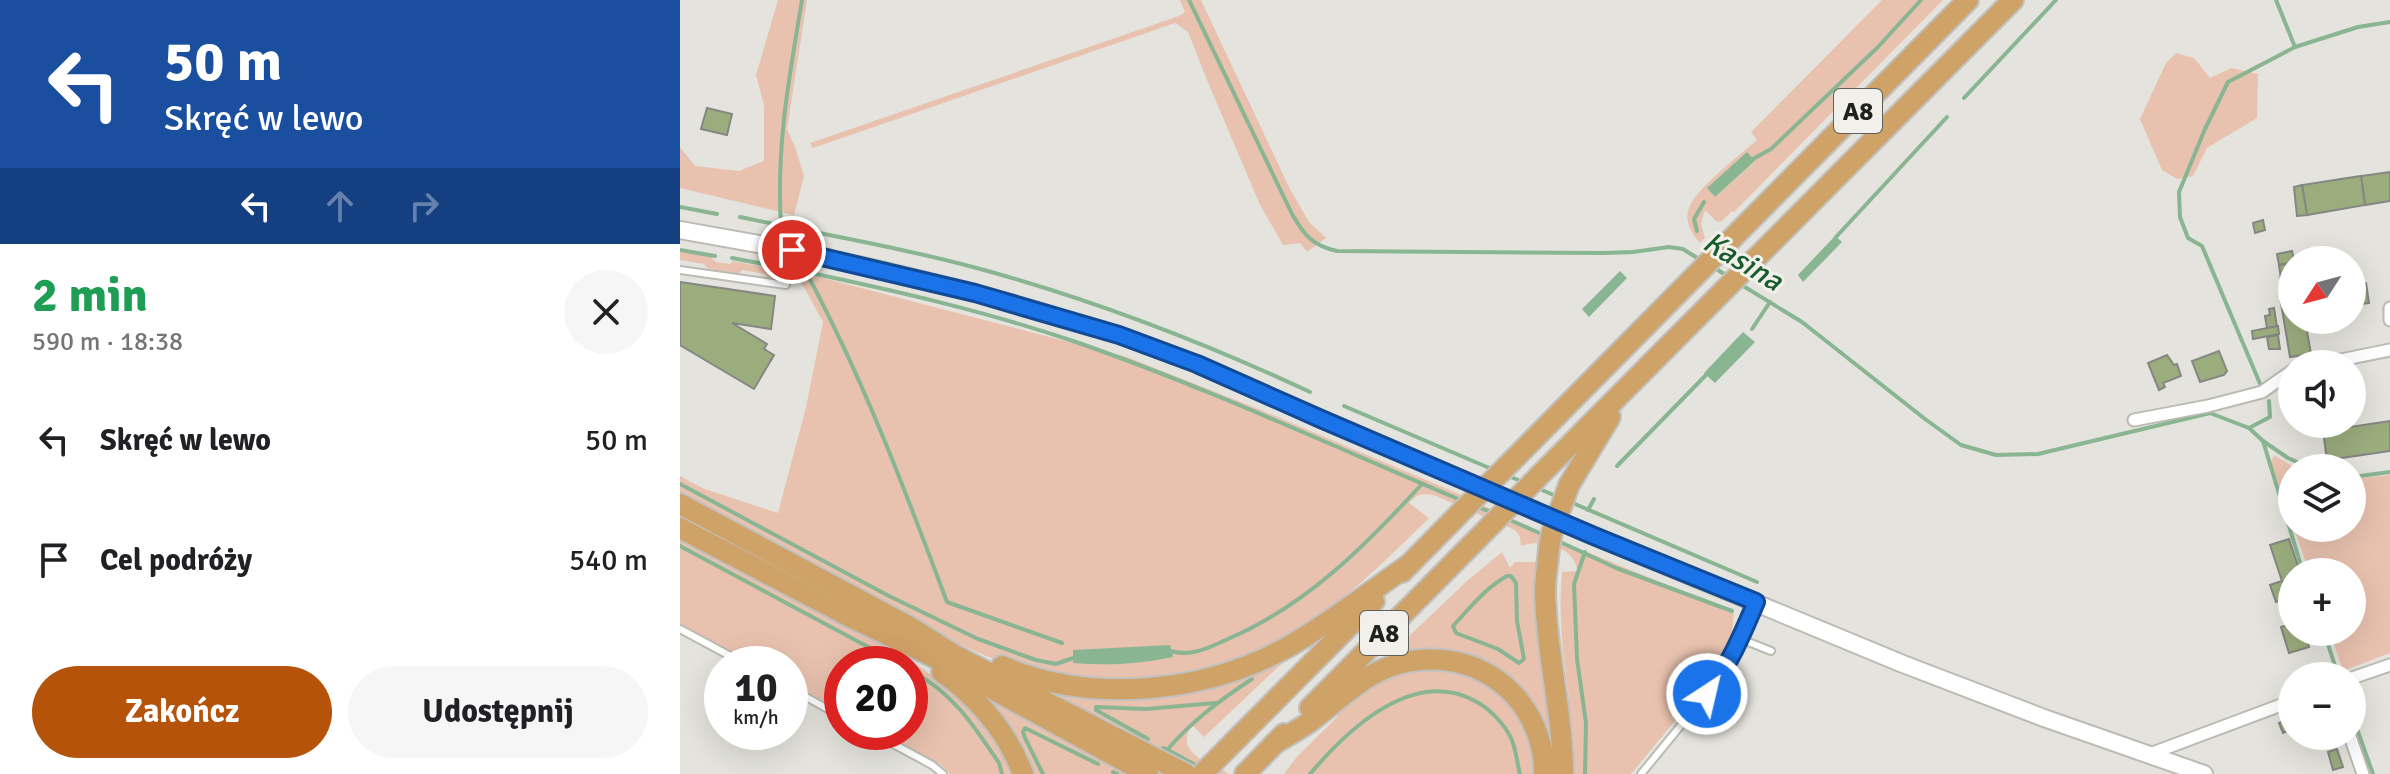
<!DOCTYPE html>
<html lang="pl">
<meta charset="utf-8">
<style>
:root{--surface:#fff;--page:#f6f6f6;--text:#202124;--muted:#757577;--accent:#b45309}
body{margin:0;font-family:Signika,sans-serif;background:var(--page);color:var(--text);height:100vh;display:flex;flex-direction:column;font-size:30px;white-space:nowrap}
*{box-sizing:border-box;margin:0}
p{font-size:26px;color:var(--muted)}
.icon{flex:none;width:44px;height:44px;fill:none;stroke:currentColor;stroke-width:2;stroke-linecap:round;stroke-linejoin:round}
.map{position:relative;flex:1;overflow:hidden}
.sheet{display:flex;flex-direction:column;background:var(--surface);width:680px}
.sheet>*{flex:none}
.guide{background:#1a4fa0;color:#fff;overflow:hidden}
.needle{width:52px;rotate:234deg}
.controls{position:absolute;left:1598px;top:246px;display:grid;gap:16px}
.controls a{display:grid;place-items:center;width:88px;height:88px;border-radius:50%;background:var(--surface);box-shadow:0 8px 32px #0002;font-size:40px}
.speed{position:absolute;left:24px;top:646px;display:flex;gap:16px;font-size:40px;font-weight:700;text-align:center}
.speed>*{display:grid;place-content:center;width:104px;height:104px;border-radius:50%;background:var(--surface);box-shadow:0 8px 32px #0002;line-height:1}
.speed small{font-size:20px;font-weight:400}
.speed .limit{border:12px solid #d22;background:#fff;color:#111}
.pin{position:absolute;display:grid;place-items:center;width:68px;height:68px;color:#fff;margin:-34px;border:4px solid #fff;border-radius:50%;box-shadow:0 2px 8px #0007}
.me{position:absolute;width:88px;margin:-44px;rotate:35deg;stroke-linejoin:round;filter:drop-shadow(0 0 6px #0008)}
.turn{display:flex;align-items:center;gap:28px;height:168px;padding:0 32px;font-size:36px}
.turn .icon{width:104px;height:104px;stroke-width:2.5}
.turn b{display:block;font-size:56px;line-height:68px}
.lanes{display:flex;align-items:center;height:76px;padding:0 32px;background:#0003;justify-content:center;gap:40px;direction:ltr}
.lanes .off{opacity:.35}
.round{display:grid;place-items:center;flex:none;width:84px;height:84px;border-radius:42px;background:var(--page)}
.overview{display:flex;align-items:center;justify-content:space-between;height:136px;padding:0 32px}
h1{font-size:48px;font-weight:700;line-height:60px;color:#1e9e55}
.cta{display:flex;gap:16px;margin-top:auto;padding:16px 32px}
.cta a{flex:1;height:92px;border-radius:48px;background:var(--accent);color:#fff;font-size:32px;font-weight:700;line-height:92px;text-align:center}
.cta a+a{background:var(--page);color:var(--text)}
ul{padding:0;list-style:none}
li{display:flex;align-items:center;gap:24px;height:120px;padding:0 32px}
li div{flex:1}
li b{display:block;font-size:30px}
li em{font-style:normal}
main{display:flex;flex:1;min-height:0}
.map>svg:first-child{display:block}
.green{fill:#e9c2af;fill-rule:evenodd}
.water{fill:#89b592}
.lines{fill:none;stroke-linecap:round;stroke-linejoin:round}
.stream{stroke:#89b592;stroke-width:4}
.building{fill:#9bad7d;stroke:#858782;stroke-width:2}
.lane-casing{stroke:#bbbab3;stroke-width:10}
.street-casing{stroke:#bbbab3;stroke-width:15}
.secondary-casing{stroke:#bbbab3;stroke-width:20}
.highway-casing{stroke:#c1c1c0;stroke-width:24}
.lane{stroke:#fff;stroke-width:6}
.street{stroke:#fff;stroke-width:11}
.secondary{stroke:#fff;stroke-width:16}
.highway{stroke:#cfa267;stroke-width:20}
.highway-bridge-casing{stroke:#c1c1c0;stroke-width:24;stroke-linecap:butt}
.highway-bridge{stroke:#cfa267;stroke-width:20}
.route-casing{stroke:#114b97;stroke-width:20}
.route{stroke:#1a73e8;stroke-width:14}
.labels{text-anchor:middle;stroke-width:6;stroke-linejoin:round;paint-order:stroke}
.shield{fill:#f2f0ea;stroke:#5f5e5b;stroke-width:2}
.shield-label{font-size:26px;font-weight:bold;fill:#20201e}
.water-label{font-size:30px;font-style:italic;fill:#175b2e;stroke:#f2f0ea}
</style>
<main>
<section class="sheet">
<div class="guide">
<div class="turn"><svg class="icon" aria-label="left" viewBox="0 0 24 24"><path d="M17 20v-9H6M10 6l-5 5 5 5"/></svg><div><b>50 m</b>Skręć w lewo</div></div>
<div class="lanes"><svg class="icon" aria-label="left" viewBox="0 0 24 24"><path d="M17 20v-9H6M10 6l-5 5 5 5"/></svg><svg class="icon off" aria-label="ahead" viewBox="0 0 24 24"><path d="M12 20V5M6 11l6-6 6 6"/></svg><svg class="icon off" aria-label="right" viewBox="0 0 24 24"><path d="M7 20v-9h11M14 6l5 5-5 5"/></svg></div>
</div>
<div class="overview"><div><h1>2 min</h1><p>590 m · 18:38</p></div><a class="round"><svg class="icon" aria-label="close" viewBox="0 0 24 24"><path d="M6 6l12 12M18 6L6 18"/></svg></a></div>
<ul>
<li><svg class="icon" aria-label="left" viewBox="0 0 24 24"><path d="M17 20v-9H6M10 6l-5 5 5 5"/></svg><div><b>Skręć w lewo</b></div><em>50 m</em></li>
<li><svg class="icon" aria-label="arrive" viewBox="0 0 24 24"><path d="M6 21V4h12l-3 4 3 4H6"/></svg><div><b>Cel podróży</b></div><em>540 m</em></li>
</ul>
<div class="cta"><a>Zakończ</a><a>Udostępnij</a></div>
</section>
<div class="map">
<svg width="1710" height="774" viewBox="0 0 1710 774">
<rect width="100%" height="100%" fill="#e4e3dd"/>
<!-- green -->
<g class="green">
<polygon points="98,0 127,0 107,129 115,147 124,176 114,215 0,188 0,147 15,166 59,171 84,161 84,106 76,75"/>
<polygon points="500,0 521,0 609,187 629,222 646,238 627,252 620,243 603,245 580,205 527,80 508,32 495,23 133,148 130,143 499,16 505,12"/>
<path d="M1202 0H1263L1054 212 1052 211 1042 221 1037 222 1025 210 1021 224 1025 238 1020 243C1011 233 1004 221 1009 208 1016 188 1060 155 1077 140L1071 132ZM1067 153 1075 162 1035 197 1028 189Z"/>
<polygon points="1496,53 1514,58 1530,78 1551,68 1578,74 1577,118 1527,148 1513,176 1497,179 1482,170 1460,119 1486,63"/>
<polygon points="0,252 28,255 36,262 50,264 53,261 99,270 99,279 89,279 85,274 62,270 58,274 28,269 24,264 0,260"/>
<path d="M135 276 447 357 581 410 772 491 881 541 1054 613 1050 648 1038 669 951 774H891L883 699 889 698C883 656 878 615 882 572L897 571C896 547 861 538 841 546L840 537 835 530 756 496C744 493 737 493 729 503L749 518C704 562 660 606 606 639 528 685 426 689 341 668 296 656 239 624 198 602 132 567 66 532 0 496V476L22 488 98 513 126 407 143 322 120 280Z"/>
<polygon points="1594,455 1615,468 1612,468 1612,523 1591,462"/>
<polygon points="1710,475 1710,653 1663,671 1650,632 1672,632 1672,572 1629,572 1614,528 1672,528 1672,479"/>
<path d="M0 537 229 660C259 679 287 701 310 729 320 742 327 760 334 774H270L261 765 201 732H230V664H162V711L110 683V664H75L0 624Z"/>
<polygon points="822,552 830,568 835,562 859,562 876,765 821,674 704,660 787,581"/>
<path d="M613 653 524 737 512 725C493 753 530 763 549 774H524L350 683 413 692Z"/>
<path d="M769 668C779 672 791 674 800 679 838 700 851 733 855 774H604L616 758 658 716 655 711 697 681 729 669Z"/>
<polygon points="303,697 445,774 349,774"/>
</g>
<!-- water -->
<g class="water">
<polygon points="1067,152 1075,161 1035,197 1027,188"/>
<polygon points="1155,236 1162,242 1123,282 1118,275"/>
<polygon points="940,271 947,278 909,317 902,309"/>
<polygon points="1063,332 1075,342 1035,383 1024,373"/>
<path d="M490 645 493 657C459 664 427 666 393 663V650Z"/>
</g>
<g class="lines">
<!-- stream -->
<g class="stream">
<path d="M509 0 612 214C624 235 633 246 657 251L923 253 953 252 989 247 1003 249 1022 261"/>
<polyline points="1596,0 1615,47"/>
<polyline points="1284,98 1376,0"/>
<polyline points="1073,159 1091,149 1198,47 1241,0"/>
<polyline points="0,207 37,214"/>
<path d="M60 217C141 234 224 248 304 270 416 301 525 343 630 392"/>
<path d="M101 226C96 146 109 78 122 0"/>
<polyline points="1017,231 1014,219 1024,202"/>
<polyline points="1156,237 1267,117"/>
<polyline points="0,250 35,256"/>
<polyline points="52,258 99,267"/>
<polyline points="1033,267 1049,277"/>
<path d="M120 271 126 272C183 378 225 490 267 602L382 643"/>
<path d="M126 272C217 291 308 312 396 342 528 388 655 447 783 501"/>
<polyline points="1060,284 1122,322 1245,419 1281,445 1316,455 1358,454 1530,413 1569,428 1583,441 1608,458 1631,468"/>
<polyline points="1072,329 1090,302"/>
<polyline points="1581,386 1522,246 1508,238 1500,217 1499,192 1525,129 1548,82 1615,47 1678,27 1710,22"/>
<polyline points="664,406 814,470"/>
<polyline points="1569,428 1590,417 1589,401"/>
<polyline points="1583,441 1623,572"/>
<polyline points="937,466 1026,375"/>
<polyline points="826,475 843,482"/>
<polyline points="1672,477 1710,472"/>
<polyline points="0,484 209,596 298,639 356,660 376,664 393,658"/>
<polyline points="855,487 876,496"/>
<polyline points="888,501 1077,582"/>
<polyline points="795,506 813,513"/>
<polyline points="908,510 914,499"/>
<polyline points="825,518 864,535"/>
<polyline points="876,540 936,568 1052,611"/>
<polyline points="0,546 220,664"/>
<path d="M827 576H831L836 583 837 621 844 659 839 663 818 649 776 633 773 626C789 609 805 588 827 576Z"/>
<polyline points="1644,632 1658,675"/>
<path d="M490 651C512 657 528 648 548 639 627 605 685 546 742 484"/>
<path d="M230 670C272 692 293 724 319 763L322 774"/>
<polyline points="1672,715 1693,774"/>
<polyline points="468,739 416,710 416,707 466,709 535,703"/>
<path d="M483 748 487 750C512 721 540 700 572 679"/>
<polyline points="488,750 519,767"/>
<polyline points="433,772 437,774"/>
<polyline points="363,774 345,738 343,732 345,728 418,764"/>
<path d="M630 774C668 729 734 666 797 702 811 710 824 724 831 738 836 749 837 763 840 774"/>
<polyline points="905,774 906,723 897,659 894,584 905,552"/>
</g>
</g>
<!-- building -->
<g class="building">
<polygon points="27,108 52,114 47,135 21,129"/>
<polygon points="1710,172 1710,201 1685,205 1681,176"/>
<polygon points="1681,176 1685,205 1627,215 1622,185"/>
<polygon points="1622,185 1627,215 1617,216 1614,187"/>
<polygon points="1583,220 1585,230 1575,233 1573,223"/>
<polygon points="1612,251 1614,260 1612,263 1599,265 1597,254"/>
<polygon points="1612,263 1612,278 1601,280 1599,265"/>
<polygon points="0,282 95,296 91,329 52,323 87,344 84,349 94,355 74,389 0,345"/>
<polygon points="1686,283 1689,303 1676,305 1673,284"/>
<polygon points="1612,295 1612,320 1625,320 1631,354 1610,357 1600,297"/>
<polygon points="1594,308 1597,327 1587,328 1585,316 1590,315 1589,309"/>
<polygon points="1598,326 1599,334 1573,339 1572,331"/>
<polygon points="1598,335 1600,349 1589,349 1587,337"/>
<polygon points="1539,351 1547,371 1544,375 1520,382 1512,361"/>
<polygon points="1487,355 1494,365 1497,364 1501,376 1483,383 1485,387 1479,390 1468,363"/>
<polygon points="1710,421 1710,451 1647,460 1643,431"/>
<polygon points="1609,539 1620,572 1612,572 1612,585 1606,587 1609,598 1596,602 1590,585 1602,581 1590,545"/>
<polygon points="1612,623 1612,632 1624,632 1629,647 1609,653 1601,627"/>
<polygon points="1609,718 1612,729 1603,733 1599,723"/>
<polygon points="1657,749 1663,767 1653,770 1648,752"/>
</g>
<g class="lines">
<defs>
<g id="lane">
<polyline points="0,270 106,285 112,252"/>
<polyline points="0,629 65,664"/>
<polyline points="1061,639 1091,651"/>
<polyline points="110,688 162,717"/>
<polyline points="191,732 252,765 263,774"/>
<polyline points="961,774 1043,674 1075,606"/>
</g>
<g id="street">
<polyline points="1710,308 1710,320"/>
<polyline points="1641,364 1710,350"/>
<polyline points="1454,420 1528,406 1582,392 1612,371"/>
<polyline points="1672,678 1710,665"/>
<polyline points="1670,736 1683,774"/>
<polyline points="1470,754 1612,701"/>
</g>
<polyline id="secondary" points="0,230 112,250 205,271 295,293 439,335 517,364 641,419 914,536 1223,664 1364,718 1524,774"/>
<g id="highway">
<polyline points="832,461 1288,0"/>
<polyline points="861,474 1333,0"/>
<polyline points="889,485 930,417"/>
<polyline points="0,504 230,627 276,656 506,774"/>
<polyline points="0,528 168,616 252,656 468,774"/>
<path d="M869 548C868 563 865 577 865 592 866 653 883 713 883 774"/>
<polyline points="722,572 783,510"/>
<path d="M322 666C413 705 528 693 613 644 654 620 691 591 730 564"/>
<path d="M262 672C299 699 327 731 343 774"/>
<polyline points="630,708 812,524"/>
<path d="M595 743C607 736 620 729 631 721 651 706 669 689 690 676 733 651 788 654 826 687 850 708 865 742 864 774"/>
<polyline points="522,774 694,601"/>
<polyline points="565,774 604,734"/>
</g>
</defs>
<!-- lane casing -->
<use href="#lane" class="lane-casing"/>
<!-- street casing -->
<use href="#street" class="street-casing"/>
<!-- secondary casing -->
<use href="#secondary" class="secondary-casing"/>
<!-- highway casing -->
<use href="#highway" class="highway-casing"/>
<!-- lane -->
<use href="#lane" class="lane"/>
<!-- street -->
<use href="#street" class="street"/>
<!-- secondary -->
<use href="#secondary" class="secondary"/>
<!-- highway -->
<use href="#highway" class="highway"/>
<defs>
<g id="highway-bridge">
<polyline points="783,510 832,461"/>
<polyline points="812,524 861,474"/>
<polyline points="869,548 872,532 889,485"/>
</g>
</defs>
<!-- highway-bridge casing -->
<use href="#highway-bridge" class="highway-bridge-casing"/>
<!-- highway-bridge -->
<use href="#highway-bridge" class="highway-bridge"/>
</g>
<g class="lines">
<defs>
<path id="route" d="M112 250 295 293 439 335 517 364 641 419 914 536 1076 602C1062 635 1049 666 1027 694"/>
</defs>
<!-- route casing -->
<use href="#route" class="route-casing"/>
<!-- route -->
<use href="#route" class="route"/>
</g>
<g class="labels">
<!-- shield labels -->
<g class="shield">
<rect x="1154" y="89" width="48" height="44" rx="6"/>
<rect x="680" y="611" width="48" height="44" rx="6"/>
</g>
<g class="shield-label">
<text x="1178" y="120">A8</text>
<text x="704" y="642">A8</text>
</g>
<!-- water labels -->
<g class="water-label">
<text transform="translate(1063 261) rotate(31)" y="10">Kasina</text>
</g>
</g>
</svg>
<div class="controls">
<a><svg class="needle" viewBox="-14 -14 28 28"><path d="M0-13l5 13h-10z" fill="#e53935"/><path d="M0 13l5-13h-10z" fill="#757577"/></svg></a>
<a><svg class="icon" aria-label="sound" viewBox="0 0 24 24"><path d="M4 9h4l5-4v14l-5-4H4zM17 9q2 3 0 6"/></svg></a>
<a><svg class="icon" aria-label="layers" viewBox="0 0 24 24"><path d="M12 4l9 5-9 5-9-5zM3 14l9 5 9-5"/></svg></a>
<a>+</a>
<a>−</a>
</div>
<div class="speed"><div>10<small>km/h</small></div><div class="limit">20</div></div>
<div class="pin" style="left:112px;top:250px;background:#d93025"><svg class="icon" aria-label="arrive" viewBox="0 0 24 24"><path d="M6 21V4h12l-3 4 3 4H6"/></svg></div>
<svg class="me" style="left:1027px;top:694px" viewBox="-20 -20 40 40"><circle r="17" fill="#1a73e8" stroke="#fff" stroke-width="3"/><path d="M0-11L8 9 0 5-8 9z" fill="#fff"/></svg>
</div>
</main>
